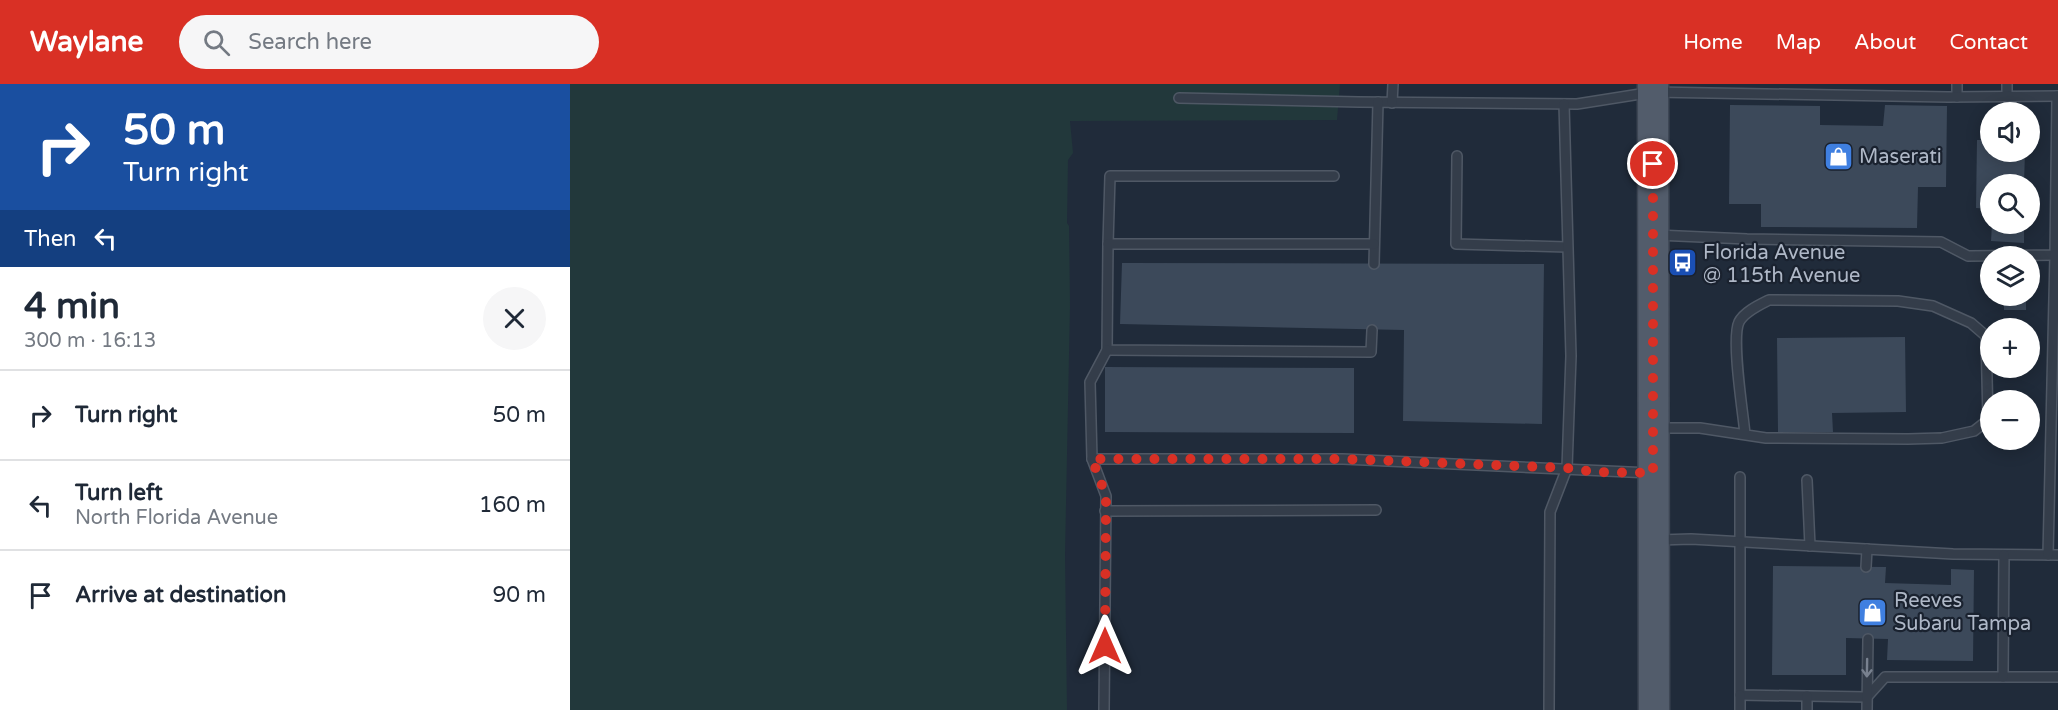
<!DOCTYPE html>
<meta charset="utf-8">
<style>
:root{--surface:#fff;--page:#f6f6f7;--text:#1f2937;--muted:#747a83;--line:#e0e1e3;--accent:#d93025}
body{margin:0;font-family:"Varela Round",sans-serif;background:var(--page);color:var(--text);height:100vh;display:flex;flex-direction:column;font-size:22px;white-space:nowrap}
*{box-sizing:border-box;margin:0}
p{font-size:20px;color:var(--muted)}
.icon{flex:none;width:33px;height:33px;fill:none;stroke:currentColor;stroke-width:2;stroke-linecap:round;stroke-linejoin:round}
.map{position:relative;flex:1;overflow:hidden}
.panel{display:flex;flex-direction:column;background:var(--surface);width:570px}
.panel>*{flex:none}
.guide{background:#1a4fa0;color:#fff;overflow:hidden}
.buttons{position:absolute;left:1410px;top:18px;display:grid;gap:12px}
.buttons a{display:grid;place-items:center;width:60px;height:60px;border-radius:50%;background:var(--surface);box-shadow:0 3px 15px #0003;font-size:30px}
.pin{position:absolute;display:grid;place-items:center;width:51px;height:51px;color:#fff;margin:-26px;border:3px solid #fff;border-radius:50%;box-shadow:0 2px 6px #0007}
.me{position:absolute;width:66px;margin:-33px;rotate:0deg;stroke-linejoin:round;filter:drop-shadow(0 0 4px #0008)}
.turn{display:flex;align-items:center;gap:21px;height:126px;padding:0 24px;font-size:27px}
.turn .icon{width:78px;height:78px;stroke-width:2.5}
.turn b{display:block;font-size:42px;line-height:51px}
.then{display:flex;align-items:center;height:57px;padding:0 24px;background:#0003;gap:12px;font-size:22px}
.round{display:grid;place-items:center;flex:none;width:63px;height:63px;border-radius:32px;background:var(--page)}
.overview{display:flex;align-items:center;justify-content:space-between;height:102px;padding:0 24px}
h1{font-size:36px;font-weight:700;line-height:45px}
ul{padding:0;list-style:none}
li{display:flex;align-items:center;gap:18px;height:90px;padding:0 24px;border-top:2px solid var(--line)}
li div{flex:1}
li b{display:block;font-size:22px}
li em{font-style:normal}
header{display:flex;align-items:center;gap:36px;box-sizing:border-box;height:84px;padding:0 30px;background:var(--accent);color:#fff}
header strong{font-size:28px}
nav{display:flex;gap:33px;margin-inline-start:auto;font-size:21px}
.search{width:420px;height:54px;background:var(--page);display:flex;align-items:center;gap:15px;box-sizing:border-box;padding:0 21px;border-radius:33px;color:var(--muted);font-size:22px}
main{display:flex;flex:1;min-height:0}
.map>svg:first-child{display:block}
.green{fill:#22383b}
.building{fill:#3c495a}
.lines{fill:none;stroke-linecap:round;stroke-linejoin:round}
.service-casing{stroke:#4f5865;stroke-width:12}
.primary-casing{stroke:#3d4654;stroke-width:33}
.service{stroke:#343d4a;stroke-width:9}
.primary{stroke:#525c6b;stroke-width:30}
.oneway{stroke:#78818f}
.route{stroke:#d93025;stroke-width:10;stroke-dasharray:0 18}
.labels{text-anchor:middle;stroke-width:4.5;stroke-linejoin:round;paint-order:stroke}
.poi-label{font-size:20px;fill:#afb8c7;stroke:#1a222f;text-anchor:start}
</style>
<header>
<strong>Waylane</strong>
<div class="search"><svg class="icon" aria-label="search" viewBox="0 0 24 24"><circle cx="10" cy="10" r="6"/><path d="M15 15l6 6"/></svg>Search here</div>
<nav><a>Home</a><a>Map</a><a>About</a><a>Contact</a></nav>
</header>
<main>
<section class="panel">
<div class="guide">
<div class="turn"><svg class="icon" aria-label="right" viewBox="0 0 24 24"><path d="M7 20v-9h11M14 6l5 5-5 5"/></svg><div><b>50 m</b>Turn right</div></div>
<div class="then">Then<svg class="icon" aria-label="left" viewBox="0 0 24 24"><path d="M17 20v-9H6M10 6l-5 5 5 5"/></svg></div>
</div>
<div class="overview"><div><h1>4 min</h1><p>300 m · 16:13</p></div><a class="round"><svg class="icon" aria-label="close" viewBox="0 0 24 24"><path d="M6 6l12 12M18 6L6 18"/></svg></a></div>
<ul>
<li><svg class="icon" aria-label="right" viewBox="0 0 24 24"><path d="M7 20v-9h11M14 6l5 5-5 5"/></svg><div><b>Turn right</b></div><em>50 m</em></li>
<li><svg class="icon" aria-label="left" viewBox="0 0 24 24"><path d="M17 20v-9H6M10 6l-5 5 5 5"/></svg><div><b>Turn left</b><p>North Florida Avenue</p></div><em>160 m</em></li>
<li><svg class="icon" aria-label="arrive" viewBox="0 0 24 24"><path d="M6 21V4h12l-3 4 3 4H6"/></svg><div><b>Arrive at destination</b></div><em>90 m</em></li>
</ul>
</section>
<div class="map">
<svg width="1488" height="626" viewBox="0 0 1488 626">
<rect width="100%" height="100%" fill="#202b3a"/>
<!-- green -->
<polygon class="green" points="0,0 770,0 767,36 500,37 503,69 498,76 497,139 499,142 500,221 495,471 497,626 0,626"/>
<!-- building -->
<g class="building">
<polygon points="1160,21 1250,22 1250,41 1313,42 1315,21 1377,22 1376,103 1348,103 1347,144 1191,143 1191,120 1159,120"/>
<polygon points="1407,56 1420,56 1420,68 1455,68 1454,100 1420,100 1420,125 1406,124"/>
<polygon points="1422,140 1454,140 1454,159 1421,157"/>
<polygon points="552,179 974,180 972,340 833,337 834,246 550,240"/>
<rect x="1434" y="212" width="22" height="14"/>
<polygon points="1335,253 1336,328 1262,329 1263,348 1208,348 1207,254"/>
<polygon points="535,283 784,284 784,349 535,348"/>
<polygon points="1203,482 1316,483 1315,499 1381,501 1381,485 1404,486 1403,577 1317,576 1318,555 1276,554 1276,591 1202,591"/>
</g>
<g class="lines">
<defs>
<g id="service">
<polyline points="1437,0 1437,13"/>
<polyline points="1387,13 1387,0"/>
<polyline points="609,14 789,18 1007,20 1083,8 1378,13 1488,12"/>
<polyline points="822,19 823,0"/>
<polyline points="887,72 886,160 997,163"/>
<polyline points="1086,151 1177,155 1371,158 1398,172 1485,171 1487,12"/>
<polyline points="538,160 540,92 764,92"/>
<polyline points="804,180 808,18"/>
<polyline points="802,246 801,268 537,266 538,160 804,160"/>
<path d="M1088 344H1130L1196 354 1338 355 1372 354 1404 347 1418 336 1416 252 1401 239 1363 222 1328 217 1199 216C1189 221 1174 228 1169 238 1161 255 1173 328 1175 350"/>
<polyline points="522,375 773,375 1081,389"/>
<polyline points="1170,393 1170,611 1297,613 1315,593 1488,593"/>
<polyline points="1237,396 1240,462"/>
<polyline points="535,427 806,426"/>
<polyline points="1089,456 1121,455 1383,470 1488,471"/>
<polyline points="1478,471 1485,171"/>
<polyline points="1296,483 1297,465"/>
<polyline points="1433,593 1434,471"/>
<polyline points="1237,612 1237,626"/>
<polyline points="534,626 536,412 522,375 520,298 537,266"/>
<polyline points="979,626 980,428 997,384 1001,272 994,20"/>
<polyline points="1170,626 1170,611"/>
<polyline points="1297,626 1298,555"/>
</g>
<polyline id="primary" points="1083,0 1084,626"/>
</defs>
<!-- service casing -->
<use href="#service" class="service-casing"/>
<!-- primary casing -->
<use href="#primary" class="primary-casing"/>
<!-- service -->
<use href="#service" class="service"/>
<!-- primary -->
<use href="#primary" class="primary"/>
</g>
<!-- one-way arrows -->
<defs><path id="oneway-shaft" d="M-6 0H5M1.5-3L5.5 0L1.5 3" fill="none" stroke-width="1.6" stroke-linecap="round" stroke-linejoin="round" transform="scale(1.5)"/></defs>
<use class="oneway" href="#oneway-shaft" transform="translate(1297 584) rotate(91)"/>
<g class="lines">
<!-- route -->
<polyline class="route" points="535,562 536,412 522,375 773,375 997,384 1025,388 1083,389 1083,80"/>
</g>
<!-- icons -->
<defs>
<symbol id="shop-square" viewBox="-11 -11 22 22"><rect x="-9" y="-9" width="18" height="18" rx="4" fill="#3f7fe0" stroke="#1a222f"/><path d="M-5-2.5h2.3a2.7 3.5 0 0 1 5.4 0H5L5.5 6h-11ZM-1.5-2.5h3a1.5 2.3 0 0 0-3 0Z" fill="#fff"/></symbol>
<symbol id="bus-square" viewBox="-11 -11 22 22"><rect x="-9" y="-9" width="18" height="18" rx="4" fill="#1a4fb4" stroke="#1a222f"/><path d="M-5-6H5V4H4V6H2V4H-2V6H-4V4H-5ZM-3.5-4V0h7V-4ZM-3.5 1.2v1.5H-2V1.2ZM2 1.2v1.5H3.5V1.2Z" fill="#fff"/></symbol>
</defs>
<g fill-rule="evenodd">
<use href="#shop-square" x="1252" y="56" width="33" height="33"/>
<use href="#bus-square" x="1096" y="162" width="33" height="33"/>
<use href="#shop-square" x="1286" y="512" width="33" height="33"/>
</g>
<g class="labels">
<!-- poi labels -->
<g class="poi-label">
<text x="1289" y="79">Maserati</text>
<text x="1133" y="175">Florida Avenue<tspan x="1133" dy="23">@ 115th Avenue</tspan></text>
<text x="1324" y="523">Reeves<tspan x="1324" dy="23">Subaru Tampa</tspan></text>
</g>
</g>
</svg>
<div class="buttons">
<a><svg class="icon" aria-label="sound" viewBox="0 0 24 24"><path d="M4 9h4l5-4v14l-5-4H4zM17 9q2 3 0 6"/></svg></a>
<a><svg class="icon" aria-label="search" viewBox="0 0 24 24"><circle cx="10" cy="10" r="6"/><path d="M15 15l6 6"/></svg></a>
<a><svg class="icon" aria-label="layers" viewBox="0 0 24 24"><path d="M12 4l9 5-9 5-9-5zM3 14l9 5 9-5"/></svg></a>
<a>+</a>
<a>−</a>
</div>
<div class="pin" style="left:1083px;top:80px;background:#d93025"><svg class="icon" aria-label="arrive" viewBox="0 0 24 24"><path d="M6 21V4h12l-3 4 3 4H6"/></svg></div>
<svg class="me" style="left:535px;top:562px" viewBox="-20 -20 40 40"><path d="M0-17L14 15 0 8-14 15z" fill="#d93025" stroke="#fff" stroke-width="4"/></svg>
</div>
</main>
